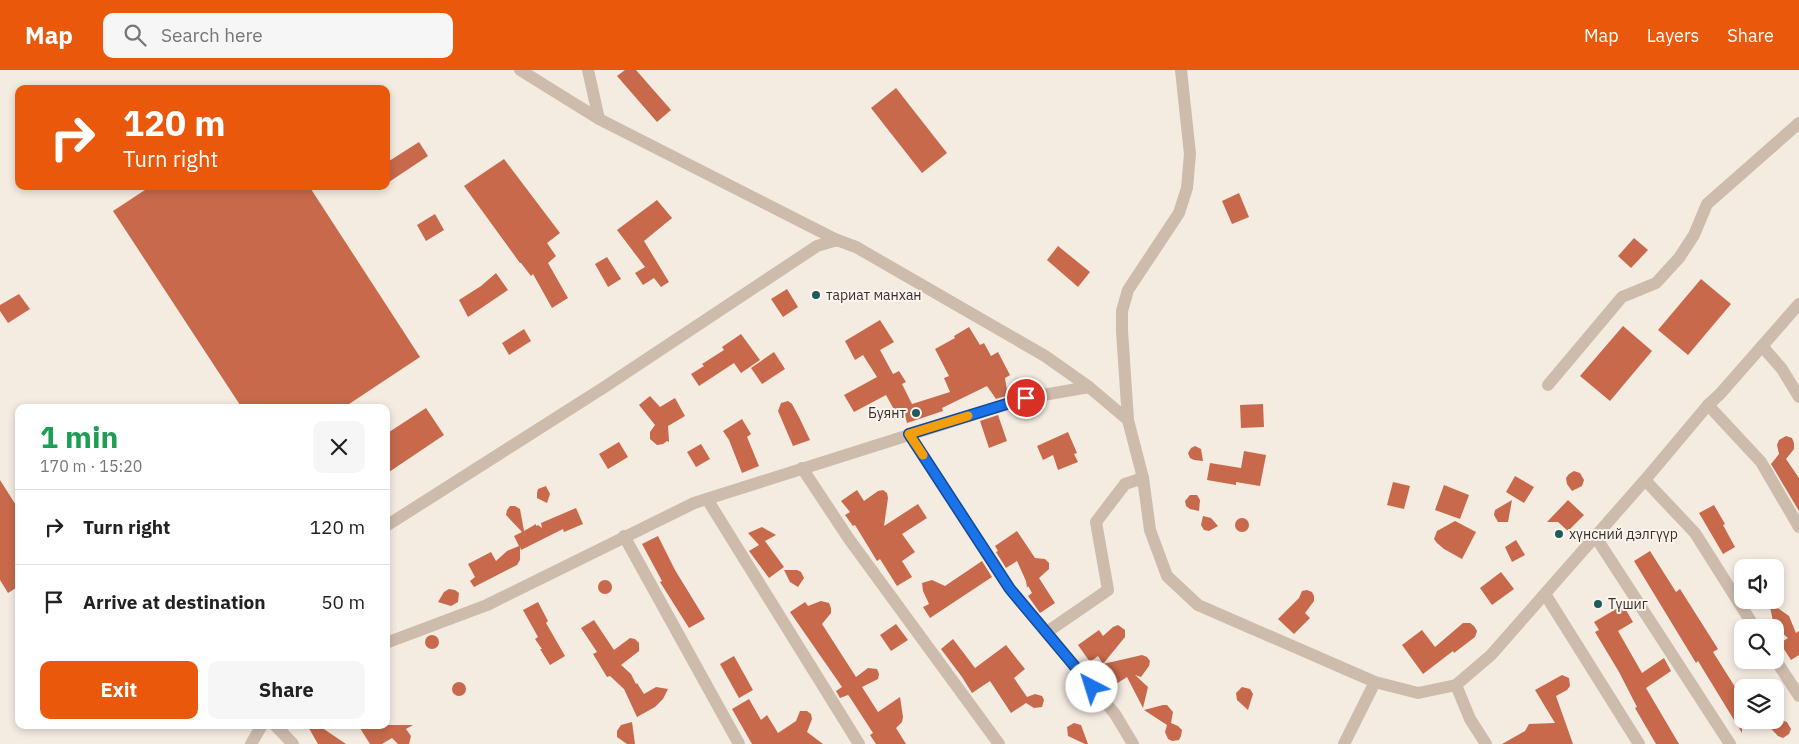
<!DOCTYPE html>
<meta charset="utf-8">
<style>
:root{--surface:#fff;--page:#f6f6f6;--text:#222;--muted:#767676;--line:#e0e0e0;--accent:#ea580c}
body{margin:0;font-family:"IBM Plex Sans",sans-serif;background:var(--page);color:var(--text);height:100vh;display:flex;flex-direction:column;font-size:19px;white-space:nowrap}
*{box-sizing:border-box;margin:0}
p{font-size:16px;color:var(--muted)}
.icon{flex:none;width:28px;height:28px;fill:none;stroke:currentColor;stroke-width:2;stroke-linecap:round;stroke-linejoin:round}
.map{position:relative;flex:1;overflow:hidden}
.panel{position:absolute;left:15px;top:334px;width:375px;height:325px;display:flex;flex-direction:column;background:var(--surface);border-radius:10px;box-shadow:0 2px 8px #0003}
.panel>*{flex:none}
.banner{position:absolute;left:15px;top:15px;width:375px;height:105px;border-radius:10px;box-shadow:0 2px 8px #0003;background:#ea580c;color:#fff;overflow:hidden}
.buttons{position:absolute;left:1734px;top:489px;display:grid;gap:10px}
.buttons a{display:grid;place-items:center;width:50px;height:50px;border-radius:10px;background:var(--surface);box-shadow:0 2px 8px #0003;font-size:25px}
.pin{position:absolute;display:grid;place-items:center;width:42px;height:42px;color:#fff;margin:-21px;border:2px solid #fff;border-radius:50%;box-shadow:0 1px 5px #0007}
.me{position:absolute;width:55px;margin:-28px;rotate:320deg;stroke-linejoin:round;filter:drop-shadow(0 0 4px #0008)}
.turn{display:flex;align-items:center;gap:18px;height:105px;padding:0 25px;font-size:22px}
.turn .icon{width:65px;height:65px;stroke-width:2.5}
.turn b{display:block;font-size:35px;line-height:42px}
.round{display:grid;place-items:center;flex:none;width:52px;height:52px;border-radius:10px;background:var(--page)}
.headline{display:flex;align-items:center;justify-content:space-between;height:85px;padding:0 25px}
h1{font-size:30px;font-weight:800;line-height:38px;color:#1e9e55}
.primary-button{display:flex;gap:10px;margin-top:auto;padding:10px 25px}
.primary-button a{flex:1;height:58px;border-radius:10px;background:var(--accent);color:#fff;font-size:20px;font-weight:800;line-height:58px;text-align:center}
.primary-button a+a{background:var(--page);color:var(--text)}
ul{padding:0;list-style:none}
li{display:flex;align-items:center;gap:15px;height:75px;padding:0 25px;border-top:1px solid var(--line)}
li div{flex:1}
li b{display:block;font-size:19px}
li em{font-style:normal}
header{display:flex;align-items:center;gap:30px;box-sizing:border-box;height:70px;padding:0 25px;background:var(--accent);color:#fff}
header strong{font-size:24px}
nav{display:flex;gap:28px;margin-inline-start:auto;font-size:18px}
.search{width:350px;height:45px;background:var(--page);display:flex;align-items:center;gap:12px;box-sizing:border-box;padding:0 18px;border-radius:10px;color:var(--muted);font-size:19px}
.map>svg:first-child{display:block}
.building{fill:#c8694b}
.lines{fill:none;stroke-linecap:round;stroke-linejoin:round}
.minor{stroke:#cdbbac;stroke-width:12}
.route-casing{stroke:#114b97;stroke-width:12}
.route{stroke:#1a73e8;stroke-width:9}
.slow{stroke:#f59e0b;stroke-width:9}
.poi-dot{fill:#1f5a5e;stroke:#fbf5ee;stroke-width:2}
.labels{text-anchor:middle;stroke-width:4;stroke-linejoin:round;paint-order:stroke}
.poi-label{font-size:14px;fill:#3b302b;stroke:#fbf5ee;text-anchor:start}
</style>
<header>
<strong>Map</strong>
<div class="search"><svg class="icon" aria-label="search" viewBox="0 0 24 24"><circle cx="10" cy="10" r="6"/><path d="M15 15l6 6"/></svg>Search here</div>
<nav><a>Map</a><a>Layers</a><a>Share</a></nav>
</header>
<div class="map">
<svg width="1799" height="674" viewBox="0 0 1799 674">
<rect width="100%" height="100%" fill="#f4ebe1"/>
<!-- building -->
<g class="building">
<polygon points="625,0 636,0 671,40 657,52 617,6"/>
<polygon points="896,18 947,83 922,103 871,38"/>
<polygon points="419,72 428,86 386,114 386,93"/>
<polygon points="504,89 560,163 547,173 556,186 548,193 568,228 552,238 533,204 531,206 521,193 520,193 464,116"/>
<polygon points="151,116 309,116 420,287 343,338 242,338 113,141"/>
<polygon points="1239,123 1249,147 1232,154 1222,131"/>
<polygon points="657,130 672,148 644,171 669,212 661,217 654,208 643,215 635,203 645,197 617,160"/>
<polygon points="435,144 444,160 426,171 417,155"/>
<polygon points="1634,168 1648,180 1631,198 1618,186"/>
<polygon points="1058,176 1090,202 1078,217 1047,190"/>
<polygon points="607,187 621,209 608,217 595,194"/>
<polygon points="496,203 508,220 468,247 459,230 481,216"/>
<polygon points="1701,209 1731,234 1688,285 1658,260"/>
<polygon points="787,219 798,237 783,247 771,229"/>
<polygon points="19,224 30,239 8,253 0,241 0,235"/>
<polygon points="880,250 894,272 880,280 893,304 899,301 906,312 902,314 912,334 950,322 944,308 949,306 935,279 955,268 954,266 969,257 980,275 984,273 991,286 998,282 1010,305 1005,308 1007,321 1006,326 996,329 987,316 942,338 943,341 907,353 904,342 897,345 886,325 854,342 844,325 877,307 863,285 855,290 845,271"/>
<polygon points="1623,256 1652,281 1610,331 1580,306"/>
<polygon points="524,259 531,271 509,285 502,273"/>
<polygon points="741,264 760,290 741,303 734,293 699,316 691,304 704,296 702,294 724,280 722,277"/>
<polygon points="774,282 785,299 762,314 751,298"/>
<polygon points="650,326 660,337 675,328 685,346 668,356 669,372 667,371 663,374 657,375 650,369 650,362 655,355 639,335"/>
<polygon points="788,331 792,334 799,347 810,370 793,376 778,341 781,333"/>
<polygon points="1263,334 1264,357 1241,358 1240,335"/>
<polygon points="426,338 444,365 386,404 386,364"/>
<polygon points="998,345 1007,371 989,378 980,351"/>
<polygon points="742,349 751,364 747,367 759,396 742,403 729,370 723,361"/>
<polygon points="1068,362 1077,383 1074,384 1078,392 1058,400 1053,385 1043,390 1037,376"/>
<polygon points="1786,366 1792,368 1794,373 1794,379 1786,389 1799,408 1799,441 1771,394 1779,384 1777,375 1779,370"/>
<polygon points="619,372 628,387 608,399 599,384"/>
<polygon points="701,374 710,389 696,397 687,382"/>
<polygon points="1195,376 1201,379 1203,391 1194,390 1190,388 1188,383 1191,378"/>
<polygon points="1244,381 1266,385 1260,416 1236,412 1236,415 1207,410 1210,393 1241,398"/>
<polygon points="1574,401 1580,403 1584,410 1582,416 1572,421 1567,414 1566,408 1569,404"/>
<polygon points="1515,406 1534,417 1524,433 1506,422"/>
<polygon points="0,410 19,440 19,516 8,523 0,510"/>
<polygon points="1393,412 1410,416 1404,439 1387,435"/>
<polygon points="1444,415 1469,425 1460,449 1435,440"/>
<polygon points="546,416 550,424 547,433 537,428 537,423 538,419"/>
<polygon points="857,420 864,431 878,421 883,420 887,423 888,428 884,456 918,434 927,448 902,464 915,482 902,491 912,507 897,516 880,489 877,491 855,455 853,456 845,445 850,442 841,431"/>
<polygon points="1190,425 1197,425 1200,430 1199,441 1190,439 1186,436 1185,431"/>
<polygon points="1512,430 1508,452 1498,452 1494,445 1495,440"/>
<polygon points="1568,430 1584,445 1568,461 1558,452 1547,452"/>
<polygon points="1714,435 1725,454 1723,455 1735,477 1723,484 1699,443"/>
<polygon points="510,436 515,436 520,439 524,461 536,454 536,456 538,455 542,458 541,453 576,438 583,454 564,462 563,459 521,480 520,477 520,490 517,495 474,517 470,511 475,507 468,494 491,482 496,491 507,481 519,476 514,466 522,462 506,445 507,440"/>
<polygon points="1203,446 1211,448 1218,456 1209,461 1204,460 1201,455"/>
<circle cx="1242" cy="455" r="7"/>
<polygon points="1455,451 1476,462 1462,489 1444,479 1437,473 1434,469 1437,461"/>
<polygon points="762,457 776,465 765,471 784,497 769,508 749,481 759,475 748,463"/>
<polygon points="1017,461 1035,488 1045,489 1049,493 1049,499 1039,508 1055,533 1040,543 1028,526 1032,523 1028,516 1027,518 1026,511 1017,491 1006,498 996,482 998,481 995,476"/>
<polygon points="658,466 675,500 705,549 689,558 660,512 662,511 642,474"/>
<polygon points="1516,470 1525,485 1512,492 1505,477"/>
<polygon points="1650,481 1676,522 1680,519 1706,560 1718,579 1713,582 1742,628 1742,663 1698,591 1696,593 1634,491"/>
<polygon points="982,491 992,507 930,548 923,537 929,534 923,521 922,513 932,510 945,516"/>
<polygon points="784,500 797,500 801,502 804,508 798,517 790,512"/>
<polygon points="1501,502 1514,519 1492,535 1480,518"/>
<circle cx="605" cy="517" r="7"/>
<polygon points="449,519 455,520 459,523 458,532 451,536 438,532 444,522"/>
<polygon points="1307,520 1312,522 1314,526 1314,531 1305,543 1310,548 1294,564 1278,549 1299,528 1302,521"/>
<polygon points="821,531 829,533 831,538 831,543 822,554 856,607 868,598 877,599 879,604 878,609 862,617 878,642 900,627 903,647 902,652 896,658 906,674 876,674 870,665 873,663 849,626 848,625 840,628 836,621 842,617 790,542 805,532 808,536"/>
<polygon points="538,532 548,551 546,553 565,586 550,595 540,579 542,579 535,569 538,567 523,540"/>
<polygon points="1769,532 1789,546 1796,563 1799,561 1799,585 1791,590 1780,573 1788,568 1774,556"/>
<polygon points="1623,535 1633,552 1618,561 1642,603 1664,588 1671,601 1646,618 1679,674 1656,674 1635,638 1637,637 1619,602 1595,562 1599,560 1594,552"/>
<polygon points="594,550 614,580 630,568 635,569 639,573 639,581 621,595 631,604 636,614 637,613 644,624 656,617 668,619 663,629 655,637 637,647 624,619 610,606 607,607 593,584 597,582 581,558"/>
<polygon points="1463,553 1470,553 1474,556 1477,561 1475,567 1454,583 1453,581 1423,604 1402,575 1422,560 1435,577"/>
<polygon points="896,554 908,570 891,581 880,565"/>
<polygon points="1118,555 1125,560 1125,567 1103,594 1142,585 1147,587 1150,591 1149,596 1141,607 1135,605 1148,617 1143,638 1127,607 1116,614 1106,599 1092,596 1103,594 1098,586 1090,592 1078,575 1099,560 1103,566 1113,557"/>
<circle cx="432" cy="572" r="7"/>
<polygon points="953,569 975,598 1006,575 1025,599 1014,608 1027,627 1035,624 1042,626 1044,630 1042,637 1034,638 1026,633 1011,643 990,611 972,623 962,607 941,579"/>
<polygon points="734,586 753,620 739,628 720,594"/>
<polygon points="1562,605 1569,608 1570,616 1567,620 1556,626 1573,674 1502,674 1525,661 1529,654 1555,653 1535,620"/>
<circle cx="459" cy="619" r="7"/>
<polygon points="1242,617 1250,619 1253,624 1248,640 1237,630 1236,623"/>
<polygon points="749,629 761,650 767,645 778,663 796,651 800,641 807,641 811,644 812,649 807,662 823,674 752,674 732,639"/>
<polygon points="1163,635 1167,635 1173,642 1171,653 1178,656 1182,660 1181,666 1179,670 1172,671 1168,669 1165,662 1167,655 1144,640"/>
<polygon points="1763,650 1781,650 1787,652 1791,659 1789,664 1783,668 1778,666"/>
<polygon points="632,652 635,674 627,674 617,667 617,661 621,655"/>
<polygon points="1074,653 1081,655 1088,674 1085,674 1068,666 1067,657"/>
<polygon points="307,655 318,655 346,674 318,674"/>
<polygon points="358,655 413,655 406,659 411,666 409,674 398,674 392,668 382,674 370,674"/>
</g>
<g class="lines">
<!-- minor -->
<g class="minor">
<polyline points="520,0 599,49 837,170"/>
<polyline points="588,0 599,49"/>
<polyline points="1762,276 1782,299 1799,327"/>
<polyline points="1548,315 1622,227 1656,213 1679,188 1694,165 1707,134 1799,53"/>
<polyline points="1708,335 1761,392 1799,457"/>
<polyline points="1128,350 1122,261 1122,241 1128,220 1179,143 1187,118 1190,84 1181,0"/>
<polyline points="909,364 1010,519 1115,644 1133,674"/>
<polyline points="802,398 849,469 999,674"/>
<polyline points="1645,410 1695,463 1755,558"/>
<polyline points="707,429 859,674"/>
<polyline points="386,456 603,318 817,176 837,170 856,177 1045,286 1089,317 1128,350 1143,408 1150,460 1167,506 1198,535 1375,612 1418,623 1456,615 1491,585 1645,410 1708,335 1720,324 1799,234"/>
<polyline points="624,466 739,674"/>
<polyline points="1595,466 1730,674"/>
<polyline points="1545,524 1639,674"/>
<polyline points="1047,562 1108,520 1096,452 1125,414 1143,408"/>
<polyline points="386,573 487,535 694,433 1026,328 1089,317"/>
<polyline points="1775,589 1799,626"/>
<polyline points="1456,615 1470,649 1486,674"/>
<polyline points="275,655 293,674"/>
<polyline points="251,674 262,655"/>
<polyline points="1344,674 1375,612"/>
</g>
</g>
<g class="lines">
<defs>
<polyline id="route" points="1026,328 909,364 1010,519 1092,617"/>
</defs>
<!-- route casing -->
<use href="#route" class="route-casing"/>
<!-- route -->
<use href="#route" class="route"/>
<!-- slow -->
<polyline class="slow" points="923,385 909,364 968,346"/>
</g>
<!-- markers -->
<g class="poi-dot">
<circle cx="816" cy="225" r="5"/>
<circle cx="916" cy="343" r="5"/>
<circle cx="1559" cy="464" r="5"/>
<circle cx="1598" cy="534" r="5"/>
</g>
<g class="labels">
<!-- poi labels -->
<g class="poi-label">
<text x="826" y="230">тариат манхан</text>
<text x="906" y="348" text-anchor="end">Буянт</text>
<text x="1569" y="469">хүнсний дэлгүүр</text>
<text x="1608" y="539">Түшиг</text>
</g>
</g>
</svg>
<div class="buttons">
<a><svg class="icon" aria-label="sound" viewBox="0 0 24 24"><path d="M4 9h4l5-4v14l-5-4H4zM17 9q2 3 0 6"/></svg></a>
<a><svg class="icon" aria-label="search" viewBox="0 0 24 24"><circle cx="10" cy="10" r="6"/><path d="M15 15l6 6"/></svg></a>
<a><svg class="icon" aria-label="layers" viewBox="0 0 24 24"><path d="M12 4l9 5-9 5-9-5zM3 14l9 5 9-5"/></svg></a>
</div>
<div class="pin" style="left:1026px;top:328px;background:#d93025"><svg class="icon" aria-label="arrive" viewBox="0 0 24 24"><path d="M6 21V4h12l-3 4 3 4H6"/></svg></div>
<svg class="me" style="left:1092px;top:617px" viewBox="-20 -20 40 40"><circle r="19" fill="#fff"/><path d="M0-13L10 11 0 6-10 11z" fill="#1a73e8"/></svg>
<div class="banner">
<div class="turn"><svg class="icon" aria-label="right" viewBox="0 0 24 24"><path d="M7 20v-9h11M14 6l5 5-5 5"/></svg><div><b>120 m</b>Turn right</div></div>
</div>
<section class="panel">
<div class="headline"><div><h1>1 min</h1><p>170 m · 15:20</p></div><a class="round"><svg class="icon" aria-label="close" viewBox="0 0 24 24"><path d="M6 6l12 12M18 6L6 18"/></svg></a></div>
<ul>
<li><svg class="icon" aria-label="right" viewBox="0 0 24 24"><path d="M7 20v-9h11M14 6l5 5-5 5"/></svg><div><b>Turn right</b></div><em>120 m</em></li>
<li><svg class="icon" aria-label="arrive" viewBox="0 0 24 24"><path d="M6 21V4h12l-3 4 3 4H6"/></svg><div><b>Arrive at destination</b></div><em>50 m</em></li>
</ul>
<div class="primary-button"><a>Exit</a><a>Share</a></div>
</section>
</div>
